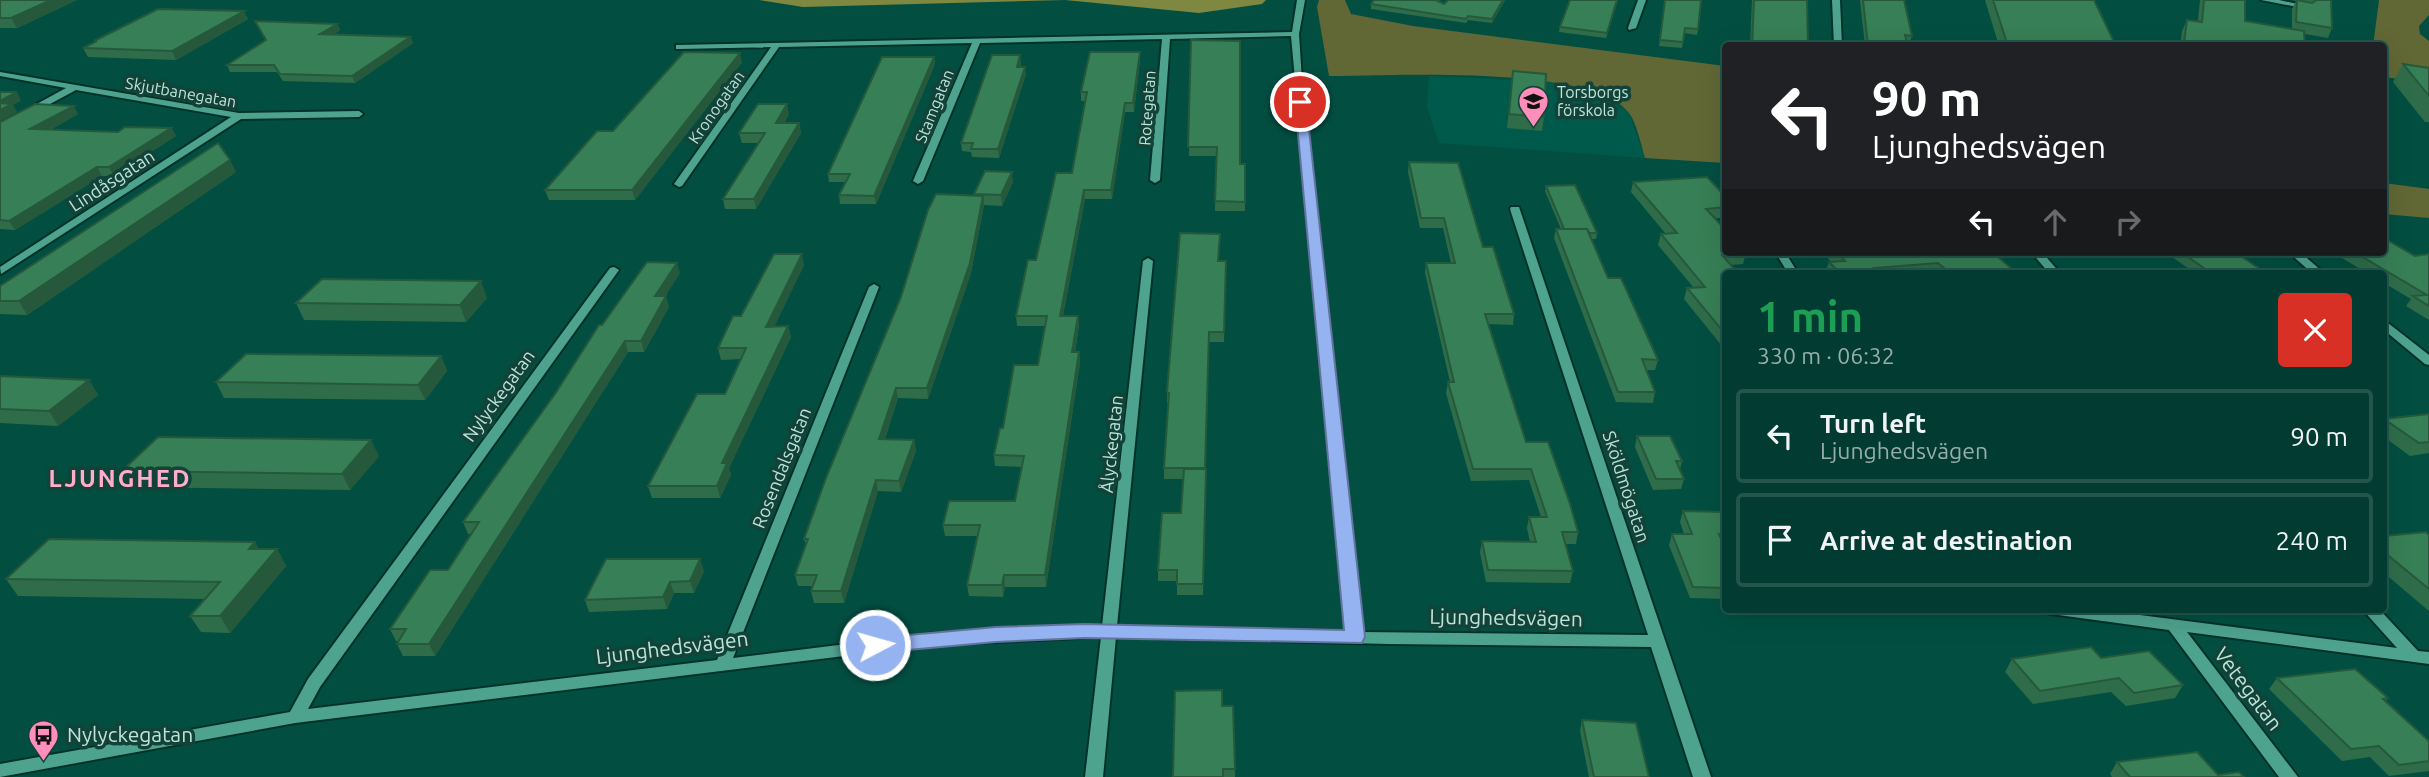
<!DOCTYPE html>
<meta charset="utf-8">
<style>
:root{--surface:#023b32;--page:#0c423a;--text:#f1f3f6;--muted:#96adac;--line:#23554d}
body{margin:0;font-family:Ubuntu,sans-serif;background:var(--page);color:var(--text);height:100vh;display:flex;flex-direction:column;font-size:26px;white-space:nowrap}
*{box-sizing:border-box;margin:0}
p{font-size:23px;color:var(--muted)}
.icon{flex:none;width:38px;height:38px;fill:none;stroke:currentColor;stroke-width:2;stroke-linecap:round;stroke-linejoin:round}
.map{position:relative;flex:1;overflow:hidden}
.details{position:absolute;left:1722px;top:270px;width:665px;height:343px;display:flex;flex-direction:column;background:var(--surface);border-radius:7px;box-shadow:0 7px 28px #0002,0 0 0 2px var(--line)}
.details>*{flex:none}
.guide{position:absolute;left:1722px;top:42px;width:665px;height:214px;border-radius:7px;box-shadow:0 7px 28px #0002,0 0 0 2px var(--line);background:#202124;color:#fff;overflow:hidden}
.pin{position:absolute;display:grid;place-items:center;width:60px;height:60px;color:#fff;margin:-30px;border:4px solid #fff;border-radius:50%;box-shadow:0 2px 7px #0007}
.me{position:absolute;width:77px;margin:-38px;rotate:84deg;stroke-linejoin:round;filter:drop-shadow(0 0 5px #0008)}
.turn{display:flex;align-items:center;gap:24px;height:147px;padding:0 35px;font-size:32px}
.turn .icon{width:91px;height:91px;stroke-width:2.5}
.turn b{display:block;font-size:49px;line-height:60px}
.lanes{display:flex;align-items:center;height:66px;padding:0 35px;background:#0003;justify-content:center;gap:35px;direction:ltr}
.lanes .off{opacity:.35}
.round{display:grid;place-items:center;flex:none;width:74px;height:74px;border-radius:7px;background:var(--page)}
.head{display:flex;align-items:center;justify-content:space-between;height:119px;padding:0 35px}
h1{font-size:42px;font-weight:600;line-height:52px;color:#1e9e55}
ul{padding:0;list-style:none}
li{display:flex;align-items:center;gap:21px;height:94px;margin:0 14px 10px;padding:0 21px;border:4px solid var(--line);border-radius:7px}
li div{flex:1}
li b{display:block;font-size:26px}
li em{font-style:normal}
.map>svg:first-child{display:block}
.built{fill:#005a4b}
.green{fill:#616835}
.forest{fill:#7e8840}
.lines{fill:none;stroke-linecap:round;stroke-linejoin:round}
.minor-casing{stroke:#003229;stroke-width:4}
.minor{fill:#4ea38f;fill-rule:evenodd}
.wall{fill:#2f6d4a}
.shaded-wall{fill:#26593c}
.building{fill:#377f56;stroke:#26593c;stroke-width:2}
.route{fill:#95b2f1;stroke:#61749d;stroke-width:2}
.labels{text-anchor:middle;stroke-width:7;stroke-linejoin:round;paint-order:stroke}
.far-street-label{font-size:16px;fill:#bce4d8;stroke:#134238}
.far-poi-label{font-size:16px;fill:#bce4d8;stroke:#134238;text-anchor:start}
.street-label{font-size:18px;fill:#bce4d8;stroke:#134238}
.near-street-label{font-size:21px;fill:#bce4d8;stroke:#134238}
.near-poi-label{font-size:21px;fill:#bce4d8;stroke:#134238;text-anchor:start}
.district-label{font-size:24px;font-weight:bold;letter-spacing:2px;fill:#feaecb;stroke:#134238}
</style>
<div class="map">
<svg width="2429" height="777" viewBox="0 0 2429 777">
<rect width="100%" height="100%" fill="#024f42"/>
<!-- built -->
<polygon class="built" points="1429,76 1562,82 1613,101 1629,113 1645,158 1439,143 1427,107"/>
<!-- green -->
<g class="green">
<path d="M1319 0H1345L1351 14 1413 26 1725 66V163L1645 158C1641 145 1637 124 1629 113 1591 64 1390 76 1329 76L1317 7Z"/>
<polygon points="2379,0 2429,0 2429,15 2419,26 2420,34 2429,41 2429,83 2384,77 2384,46 2373,46"/>
<polygon points="2384,183 2429,189 2429,218 2384,214"/>
</g>
<!-- forest -->
<polygon class="forest" points="759,0 1266,0 1262,4 1199,13 1065,0 803,7"/>
<g class="lines">
<defs>
<g id="minor">
<polygon points="1297,0 1305,0 1299,34 1302,81 1361,632 1648,635 1510,209 1511,207 1519,207 1711,777 1693,777 1651,647 1389,644 1116,637 1103,777 1085,777 1101,637 935,645 295,723 0,777 0,764 290,712 308,679 610,268 614,267 619,270 320,687 308,709 717,660 869,287 874,284 879,287 733,658 935,633 1102,626 1143,261 1148,258 1153,261 1117,626 1346,631 1291,36 1170,39 1160,180 1155,183 1150,180 1162,39 980,43 923,181 918,184 913,181 972,43 779,47 682,186 679,187 674,184 771,47 679,49 676,49 676,45 1292,32"/>
<polygon points="1638,0 1646,0 1636,28 1629,30 1628,28"/>
<polygon points="1832,0 1840,0 1842,46 1834,46"/>
<polygon points="2261,0 2279,0 2312,7 2308,9"/>
<polygon points="0,72 239,113 359,111 363,114 359,117 241,119 1,274 0,267 231,117 76,90 0,131 0,124 66,88 0,76"/>
<polygon points="1775,252 1785,252 1798,273 1788,273"/>
<polygon points="2031,252 2042,252 2060,273 2049,273"/>
<polygon points="2288,252 2300,252 2324,273 2312,273"/>
<polygon points="2384,322 2388,323 2429,355 2429,365 2425,364 2384,330"/>
<polygon points="2043,609 2093,609 2397,648 2362,609 2379,609 2418,651 2429,652 2429,664 2187,632 2298,777 2279,777 2169,630 2051,614 2046,613"/>
</g>
</defs>
<!-- minor casing -->
<use href="#minor" class="minor-casing"/>
<!-- minor -->
<use href="#minor" class="minor"/>
</g>
<!-- wall -->
<g class="wall">
<polygon points="0,0 77,0 17,28 0,28"/>
<polygon points="1374,0 1440,0 1439,1 1444,4 1505,0 1492,23 1468,20 1466,23 1371,9 1371,4"/>
<polygon points="1618,0 1606,38 1559,32 1560,27"/>
<polygon points="1665,0 1698,29 1697,35 1684,33 1682,48 1659,46"/>
<polygon points="1752,0 1807,0 1808,46 1750,46"/>
<polygon points="1860,0 1904,0 1912,36 1909,44 1907,44 1908,46 1865,46"/>
<polygon points="1985,0 2094,0 2116,46 1999,46"/>
<polygon points="2200,0 2245,0 2245,21 2292,29 2292,9 2296,1 2293,0 2331,0 2332,28 2328,38 2305,34 2305,46 2180,46 2182,31 2187,20 2198,21"/>
<polygon points="248,19 176,60 88,57 83,48 94,43 94,41"/>
<polygon points="255,21 337,24 340,30 333,35 410,37 413,43 355,83 283,81 277,72 230,72 227,65 265,40"/>
<polygon points="1191,40 1240,164 1245,164 1245,211 1215,211 1216,156 1189,156"/>
<polygon points="1140,52 1140,60 1134,112 1125,112 1112,199 1085,199 1063,316 1078,316 1079,326 1075,352 1079,352 1080,363 1046,587 1005,587 1003,597 969,596 967,585 977,536 945,536 943,525 1015,501 1022,467 995,466 994,455 1003,428 1038,365 1045,326 1017,326 1016,316 1036,260 1072,173 1086,101 1081,101 1081,92"/>
<polygon points="934,57 935,64 876,204 840,204 839,195 845,182 829,182 828,174"/>
<polygon points="742,62 635,200 549,200 545,190 613,131"/>
<polygon points="1021,63 1020,67 1026,74 999,158 972,157 971,152 962,151 961,143"/>
<polygon points="2403,64 2429,68 2429,122 2425,122 2393,82"/>
<polygon points="1513,71 1544,117 1542,131 1507,128"/>
<polygon points="78,114 50,130 118,132 171,128 176,136 113,176 102,176 15,230 0,229 0,122"/>
<polygon points="789,114 784,123 799,123 801,133 756,209 725,209 723,199 759,143 742,143 739,133"/>
<polygon points="1409,162 1483,247 1514,314 1513,325 1489,324 1526,442 1578,532 1576,544 1565,544 1573,571 1570,583 1486,582 1480,552 1482,541 1530,542 1527,528 1529,517 1541,517 1529,480 1471,481 1446,393 1448,382 1450,382 1425,273 1426,263 1451,263 1443,228 1420,228 1408,172"/>
<polygon points="236,172 27,315 0,314 0,286"/>
<polygon points="1013,182 1002,206 984,205 971,273 928,399 898,398 885,439 914,440 916,451 901,492 878,491 844,603 814,603 811,591 813,586 798,586 795,575 806,544 804,539 901,297 974,195 974,194"/>
<polygon points="1633,182 1726,197 1726,218 1715,218 1746,253 1743,264 1731,265 1726,273 1726,351 1684,299 1687,288 1694,288 1658,245 1661,234 1666,234 1631,192"/>
<polygon points="1546,186 1597,233 1596,239 1591,239 1608,278 1658,360 1655,370 1646,370 1655,392 1653,403 1616,402 1554,238 1556,229 1561,229 1545,191"/>
<polygon points="1828,252 1992,252 2017,273 1825,273 1829,262 1831,262 1827,257"/>
<polygon points="2165,252 2235,252 2266,273 2195,273"/>
<polygon points="2332,252 2384,252 2415,256 2429,254 2429,320 2406,306 2411,299 2384,283 2384,273 2367,273"/>
<polygon points="1219,261 1226,261 1224,342 1209,342 1205,469 1203,595 1177,595 1177,581 1158,581 1158,570 1181,513 1183,479 1164,479 1164,468 1169,403 1167,403 1167,392"/>
<polygon points="804,265 774,326 788,326 791,337 729,468 731,475 720,498 652,498 648,486 725,394 741,359 721,360 718,348 741,316"/>
<polygon points="680,273 665,296 669,307 644,352 628,352 435,656 403,656 397,644 399,641 396,641 390,629 448,570 471,534 468,534 463,522 555,394 602,325"/>
<polygon points="487,298 466,322 304,320 296,303"/>
<polygon points="441,356 447,371 425,400 224,398 216,382"/>
<polygon points="0,376 89,380 98,395 58,426 0,423"/>
<polygon points="2429,414 2429,453 2410,456 2384,437 2384,418"/>
<polygon points="1637,436 1682,461 1680,469 1684,479 1681,489 1653,490 1635,447"/>
<polygon points="379,456 350,490 132,487 122,471"/>
<polygon points="1683,511 1726,512 1726,546 1724,546 1726,550 1726,599 1690,598 1669,545 1672,534 1684,534 1680,522"/>
<polygon points="2429,535 2429,611 2384,573 2384,536"/>
<polygon points="259,549 277,549 286,566 230,633 201,632 190,616 206,599 18,596 6,579"/>
<polygon points="704,571 694,593 674,593 667,609 589,612 585,600"/>
<polygon points="2101,658 2183,685 2175,698 2126,706 2111,692 2033,704 2005,672 2012,659"/>
<polygon points="2277,678 2388,698 2386,701 2429,741 2429,771 2389,776 2370,757 2342,761 2269,689"/>
<polygon points="1222,706 1233,706 1235,777 1173,777"/>
<polygon points="1582,720 1649,777 1589,777 1580,731"/>
<polygon points="2117,762 2218,775 2244,777 2112,777 2110,774"/>
</g>
<!-- shaded-wall -->
<g class="shaded-wall">
<polygon points="51,0 77,0 17,28 11,18"/>
<polygon points="1503,0 1505,0 1492,23 1492,19"/>
<polygon points="244,11 248,19 176,60 172,51"/>
<polygon points="337,24 340,30 323,41 320,34"/>
<polygon points="410,37 413,43 355,83 352,76"/>
<polygon points="1140,52 1140,60 1134,112 1133,103"/>
<polygon points="740,53 742,62 635,200 632,190"/>
<polygon points="1020,55 1021,63 1018,74 1017,67"/>
<polygon points="934,57 935,64 876,204 874,196"/>
<polygon points="1025,67 1026,74 999,158 998,149"/>
<polygon points="17,92 21,101 13,105 17,112 0,121 0,101"/>
<polygon points="1125,103 1125,112 1112,199 1111,190"/>
<polygon points="787,104 789,114 778,133 776,123"/>
<polygon points="74,106 78,114 35,138 30,129"/>
<polygon points="799,123 801,133 756,209 754,199"/>
<polygon points="171,128 176,136 113,176 109,167"/>
<polygon points="230,160 236,172 27,315 19,301"/>
<polygon points="97,167 102,176 15,230 9,221"/>
<polygon points="1012,172 1013,182 1002,206 1001,195"/>
<polygon points="1084,190 1085,199 1061,326 1060,316"/>
<polygon points="983,196 984,205 971,273 928,399 927,388"/>
<polygon points="802,254 804,265 769,338 766,327"/>
<polygon points="677,263 680,273 658,306 655,296"/>
<polygon points="481,281 487,298 466,322 460,305"/>
<polygon points="666,296 669,307 644,352 641,341"/>
<polygon points="1078,316 1079,326 1073,363 1072,352"/>
<polygon points="788,326 791,337 729,468 731,475 720,498 717,486 722,463"/>
<polygon points="625,341 628,352 435,656 429,644"/>
<polygon points="1079,352 1080,363 1046,587 1045,575"/>
<polygon points="441,356 447,371 425,400 418,385"/>
<polygon points="89,380 98,395 58,426 49,411"/>
<polygon points="896,388 898,398 881,450 879,439"/>
<polygon points="371,440 379,456 350,490 342,474"/>
<polygon points="914,440 916,451 901,492 899,481"/>
<polygon points="876,480 878,491 844,603 841,591"/>
<polygon points="255,542 264,558 249,549"/>
<polygon points="277,549 286,566 230,633 220,616"/>
<polygon points="700,559 704,571 694,593 690,581"/>
<polygon points="1004,575 1005,587 1003,597 1002,585"/>
<polygon points="670,582 674,593 667,609 663,597"/>
</g>
<!-- building -->
<g class="building">
<polygon points="0,0 51,0 11,18 0,18"/>
<polygon points="1374,0 1436,0 1444,4 1448,0 1503,0 1492,19 1468,16 1466,19 1371,4"/>
<polygon points="1570,0 1617,0 1607,33 1560,27"/>
<polygon points="1665,0 1701,0 1698,29 1685,28 1683,42 1660,40"/>
<polygon points="1754,0 1807,0 1808,46 1752,46"/>
<polygon points="1863,0 1904,0 1912,36 1905,35 1908,46 1868,46"/>
<polygon points="1993,0 2094,0 2116,46 2008,46"/>
<polygon points="2204,0 2245,0 2245,21 2304,31 2305,46 2185,46 2184,43 2187,20 2202,22"/>
<polygon points="2297,0 2312,3 2317,0 2331,0 2332,28 2296,22"/>
<polygon points="158,9 244,11 172,51 83,48 97,41 94,41"/>
<polygon points="255,21 337,24 320,34 410,37 352,76 280,74 274,65 227,65 266,40"/>
<polygon points="1191,40 1240,41 1240,164 1245,164 1245,202 1215,201 1217,147 1188,147"/>
<polygon points="684,52 740,53 632,190 545,190 597,131 613,131"/>
<polygon points="1090,52 1140,52 1133,103 1125,103 1111,190 1084,190 1060,316 1078,316 1072,352 1079,352 1045,575 1004,575 1002,585 967,585 980,525 943,525 949,501 1015,501 1024,456 994,455 1000,428 1003,428 1014,365 1038,365 1047,316 1016,316 1028,260 1036,260 1056,173 1072,173 1087,92 1081,92"/>
<polygon points="992,55 1020,55 1017,67 1025,67 998,149 971,149 973,143 961,143"/>
<polygon points="882,57 934,57 874,196 839,195 850,174 828,174"/>
<polygon points="2403,64 2429,68 2429,96"/>
<polygon points="1513,71 1546,74 1544,117 1509,114"/>
<polygon points="0,92 17,92 0,101"/>
<polygon points="0,103 12,104 0,110"/>
<polygon points="35,104 74,106 30,129 118,132 125,127 171,128 109,167 97,167 9,221 0,220 0,122"/>
<polygon points="758,104 787,104 776,123 799,123 754,199 723,199 765,133 739,133"/>
<polygon points="218,143 230,160 19,301 0,301 0,286"/>
<polygon points="1409,162 1458,163 1483,247 1493,247 1514,314 1485,314 1526,442 1548,442 1570,504 1578,532 1562,532 1573,571 1488,570 1482,541 1536,542 1529,517 1547,517 1531,469 1473,469 1448,382 1454,382 1426,263 1455,263 1444,218 1421,218"/>
<polygon points="985,171 1012,172 1001,195 974,194"/>
<polygon points="1707,177 1726,197 1726,207 1706,209 1726,230 1726,252 1745,252 1746,253 1722,255 1738,273 1726,273 1726,335 1687,288 1705,287 1661,234 1677,233 1633,182"/>
<polygon points="1575,185 1597,233 1589,233 1587,229 1564,229 1546,186"/>
<polygon points="936,194 983,196 970,263 927,388 896,388 879,439 914,440 899,481 876,480 841,591 811,591 817,575 795,575 808,539 804,539 826,478 901,297 928,210"/>
<polygon points="1556,229 1587,229 1608,278 1621,278 1658,360 1642,359 1655,392 1618,392"/>
<polygon points="1180,233 1220,234 1218,261 1226,261 1224,332 1209,332 1205,468 1164,468 1169,393 1167,392"/>
<polygon points="2384,238 2415,256 2429,254 2429,306 2413,296 2427,295 2354,252 2384,252"/>
<polygon points="1836,252 1992,252 2017,273 1950,273 1938,263 1874,268 1879,273 1840,273 1829,262 1845,261"/>
<polygon points="2181,252 2235,252 2266,273 2211,273"/>
<polygon points="774,254 802,254 766,327 788,326 722,463 727,463 717,486 648,486 697,394 725,394 746,348 718,348 733,316 741,316"/>
<polygon points="647,262 677,263 655,296 666,296 641,341 625,341 429,644 397,644 406,629 390,629 430,570 448,570 479,522 463,522 555,394 599,325 602,325"/>
<polygon points="322,279 481,281 460,305 296,303"/>
<polygon points="246,354 441,356 418,385 216,382"/>
<polygon points="0,376 89,380 49,411 0,409"/>
<polygon points="2429,414 2429,442 2419,443 2384,419"/>
<polygon points="1637,436 1670,436 1682,461 1676,461 1684,479 1656,479"/>
<polygon points="158,437 371,440 342,474 122,471"/>
<polygon points="1184,469 1206,469 1203,584 1177,584 1177,570 1158,570 1162,513 1181,513"/>
<polygon points="1683,511 1726,512 1726,535 1719,534 1726,550 1726,588 1693,587 1672,534 1692,534"/>
<polygon points="2426,532 2429,535 2429,589 2384,552 2384,536"/>
<polygon points="49,539 255,542 249,549 277,549 220,616 190,616 220,582 6,579"/>
<polygon points="606,559 700,559 690,581 670,582 663,597 585,600"/>
<polygon points="2091,647 2101,658 2149,651 2183,685 2134,693 2119,678 2040,691 2012,659"/>
<polygon points="2355,669 2388,698 2383,699 2429,741 2429,761 2399,765 2379,746 2351,749 2277,678"/>
<polygon points="1222,690 1222,706 1233,706 1235,769 1223,769 1223,777 1173,777 1175,691"/>
<polygon points="1582,720 1636,723 1649,777 1594,777"/>
<polygon points="2197,752 2218,775 2239,772 2244,777 2130,777 2117,762"/>
</g>
<!-- route -->
<polygon class="route" points="1300,98 1306,102 1365,637 1362,643 1084,638 996,642 875,653 868,651 865,645 868,640 875,638 996,627 1084,624 1344,630 1295,102"/>
<!-- icons -->
<defs>
<symbol id="school-pin" viewBox="-11 -11 22 30"><path d="M0 17L-7.5 6A9.5 9.5 0 1 1 7.5 6Z" fill="#ff8eba" stroke="#134238"/><path d="M0-5L7-2L0 1L-7-2ZM-4 1L0 2.5L4 1V4Q0 6-4 4Z" fill="#111"/></symbol>
<symbol id="bus-pin" viewBox="-11 -11 22 30"><path d="M0 17L-7.5 6A9.5 9.5 0 1 1 7.5 6Z" fill="#ff8eba" stroke="#134238"/><path d="M-5-6H5V4H4V6H2V4H-2V6H-4V4H-5ZM-3.5-4V0h7V-4ZM-3.5 1.2v1.5H-2V1.2ZM2 1.2v1.5H3.5V1.2Z" fill="#111"/></symbol>
</defs>
<g fill-rule="evenodd">
<use href="#school-pin" x="1516" y="84" width="35" height="47"/>
<use href="#bus-pin" x="26" y="718" width="35" height="47"/>
</g>
<g class="labels">
<!-- far-street labels -->
<g class="far-street-label">
<text transform="translate(181 92) rotate(10)" y="6">Skjutbanegatan</text>
<text transform="translate(934 106) rotate(-68)" y="6">Stamgatan</text>
<text transform="translate(716 107) rotate(-55)" y="6">Kronogatan</text>
<text transform="translate(1147 108) rotate(-86)" y="6">Rotegatan</text>
</g>
<!-- far-poi labels -->
<g class="far-poi-label">
<text x="1557" y="98">Torsborgs<tspan x="1557" dy="18">förskola</tspan></text>
</g>
<!-- street labels -->
<g class="street-label">
<text transform="translate(112 181) rotate(-33)" y="6">Lindåsgatan</text>
<text transform="translate(499 396) rotate(-54)" y="6">Nylyckegatan</text>
<text transform="translate(1112 444) rotate(-84)" y="6">Ålyckegatan</text>
<text transform="translate(782 468) rotate(-68)" y="6">Rosendalsgatan</text>
<text transform="translate(1626 487) rotate(72)" y="6">Sköldmögatan</text>
</g>
<!-- near-street labels -->
<g class="near-street-label">
<text transform="translate(1506 618) rotate(1)" y="7">Ljunghedsvägen</text>
<text transform="translate(672 648) rotate(-7)" y="7">Ljunghedsvägen</text>
<text transform="translate(2248 689) rotate(53)" y="7">Vetegatan</text>
</g>
<!-- near-poi labels -->
<g class="near-poi-label">
<text x="67" y="742">Nylyckegatan</text>
</g>
<!-- district labels -->
<g class="district-label">
<text x="120" y="487">LJUNGHED</text>
</g>
</g>
</svg>
<div class="pin" style="left:1300px;top:102px;background:#d93025"><svg class="icon" aria-label="arrive" viewBox="0 0 24 24"><path d="M6 21V4h12l-3 4 3 4H6"/></svg></div>
<svg class="me" style="left:875px;top:645px" viewBox="-20 -20 40 40"><circle r="17" fill="#95b2f1" stroke="#fff" stroke-width="3"/><path d="M0-11L8 9 0 5-8 9z" fill="#fff"/></svg>
<div class="guide">
<div class="turn"><svg class="icon" aria-label="left" viewBox="0 0 24 24"><path d="M17 20v-9H6M10 6l-5 5 5 5"/></svg><div><b>90 m</b>Ljunghedsvägen</div></div>
<div class="lanes"><svg class="icon" aria-label="left" viewBox="0 0 24 24"><path d="M17 20v-9H6M10 6l-5 5 5 5"/></svg><svg class="icon off" aria-label="ahead" viewBox="0 0 24 24"><path d="M12 20V5M6 11l6-6 6 6"/></svg><svg class="icon off" aria-label="right" viewBox="0 0 24 24"><path d="M7 20v-9h11M14 6l5 5-5 5"/></svg></div>
</div>
<section class="details">
<div class="head"><div><h1>1 min</h1><p>330 m · 06:32</p></div><a class="round" style="background:#d93025;color:#fff"><svg class="icon" aria-label="close" viewBox="0 0 24 24"><path d="M6 6l12 12M18 6L6 18"/></svg></a></div>
<ul>
<li><svg class="icon" aria-label="left" viewBox="0 0 24 24"><path d="M17 20v-9H6M10 6l-5 5 5 5"/></svg><div><b>Turn left</b><p>Ljunghedsvägen</p></div><em>90 m</em></li>
<li><svg class="icon" aria-label="arrive" viewBox="0 0 24 24"><path d="M6 21V4h12l-3 4 3 4H6"/></svg><div><b>Arrive at destination</b></div><em>240 m</em></li>
</ul>
</section>
</div>
